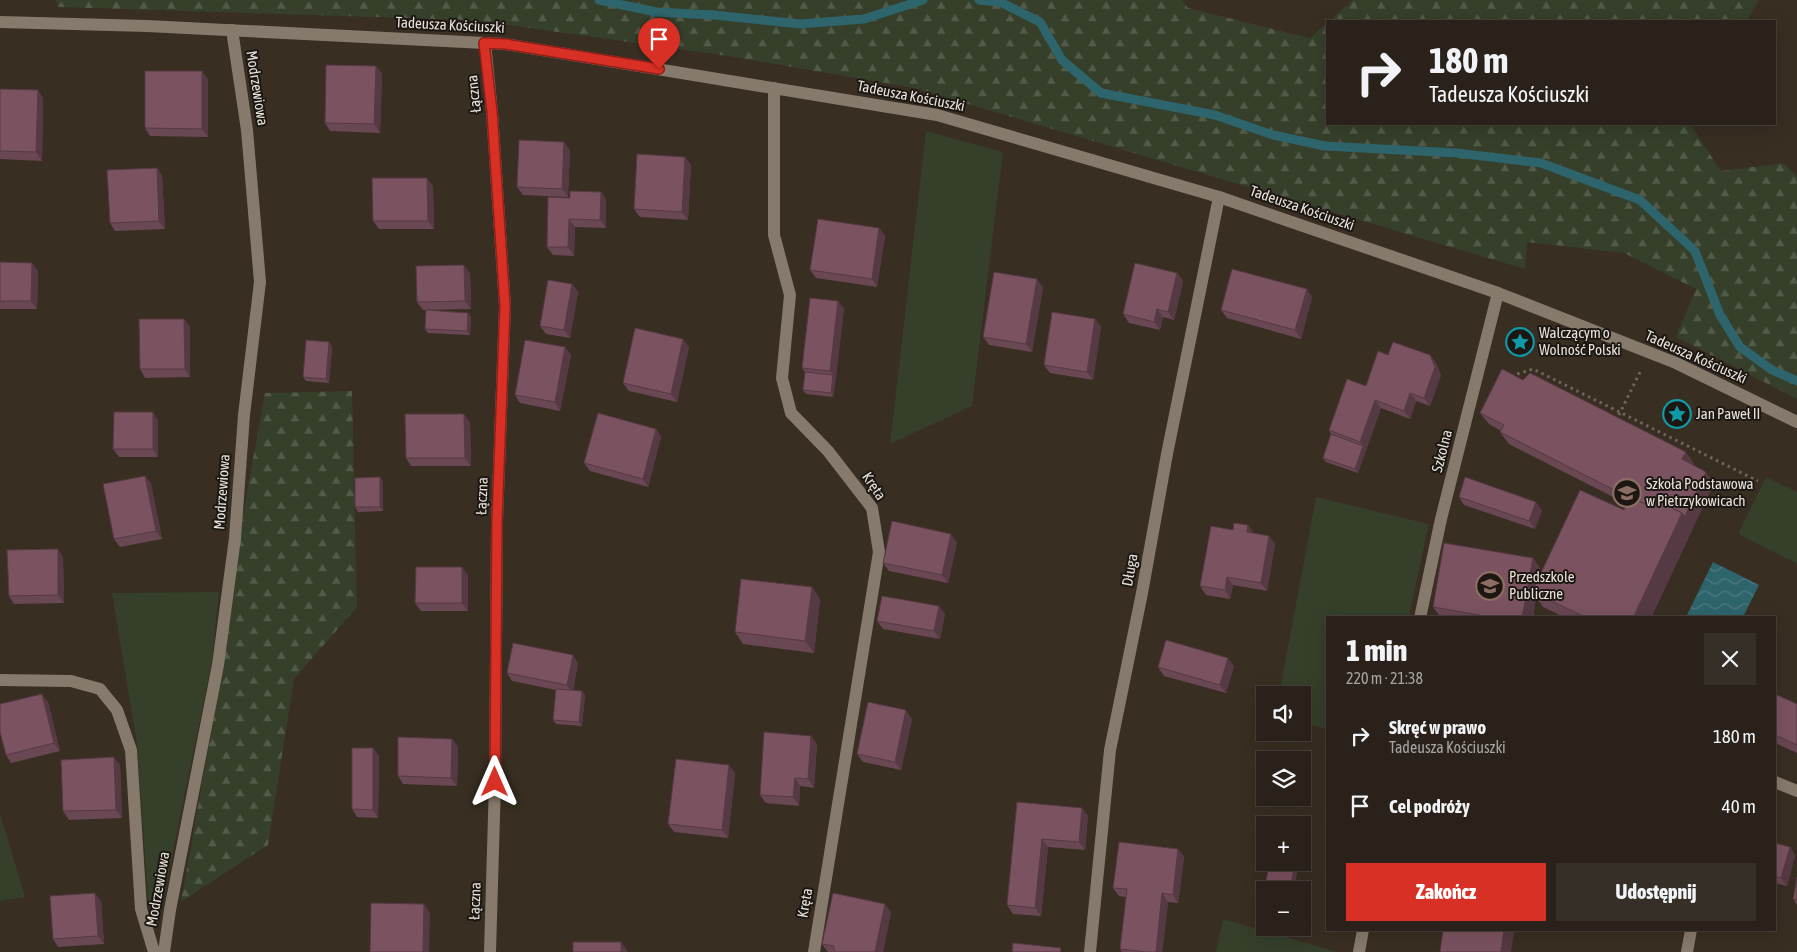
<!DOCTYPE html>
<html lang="pl">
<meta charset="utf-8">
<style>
:root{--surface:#2a221a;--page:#362f27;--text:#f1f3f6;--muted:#a5a4a2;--line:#463f39;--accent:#d93025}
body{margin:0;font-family:"Asap Condensed",sans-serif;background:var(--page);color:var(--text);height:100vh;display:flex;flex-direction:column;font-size:19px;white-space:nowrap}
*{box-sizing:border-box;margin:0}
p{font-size:16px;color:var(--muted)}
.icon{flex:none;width:28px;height:28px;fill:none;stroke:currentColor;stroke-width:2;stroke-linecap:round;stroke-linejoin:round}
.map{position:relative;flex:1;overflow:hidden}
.side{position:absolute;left:1326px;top:616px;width:450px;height:315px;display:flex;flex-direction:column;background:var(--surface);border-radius:0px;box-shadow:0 5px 20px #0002,0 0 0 1px var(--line)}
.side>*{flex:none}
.banner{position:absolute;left:1326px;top:20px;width:450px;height:105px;border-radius:0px;box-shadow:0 5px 20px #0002,0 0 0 1px var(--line);background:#2a221a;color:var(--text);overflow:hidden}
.tools{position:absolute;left:1256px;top:686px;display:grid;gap:10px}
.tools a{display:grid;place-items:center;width:55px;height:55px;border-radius:0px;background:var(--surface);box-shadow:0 5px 20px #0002,0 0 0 1px var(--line);font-size:25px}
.pin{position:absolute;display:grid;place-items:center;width:42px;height:42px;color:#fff;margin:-51px -21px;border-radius:50% 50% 50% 0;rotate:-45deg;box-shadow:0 0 5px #0007}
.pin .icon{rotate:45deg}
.me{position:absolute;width:55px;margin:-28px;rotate:0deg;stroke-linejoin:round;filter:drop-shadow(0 0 4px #0008)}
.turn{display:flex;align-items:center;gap:18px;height:105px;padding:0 20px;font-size:22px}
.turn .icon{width:65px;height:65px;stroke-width:2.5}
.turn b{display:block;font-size:35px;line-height:42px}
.round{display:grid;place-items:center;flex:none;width:52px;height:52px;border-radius:0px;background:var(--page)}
.head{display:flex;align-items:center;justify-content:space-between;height:85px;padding:0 20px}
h1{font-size:30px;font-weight:800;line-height:38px}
.action{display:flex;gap:10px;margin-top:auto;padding:10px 20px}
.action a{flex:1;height:58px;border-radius:0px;background:var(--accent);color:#fff;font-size:20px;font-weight:800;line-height:58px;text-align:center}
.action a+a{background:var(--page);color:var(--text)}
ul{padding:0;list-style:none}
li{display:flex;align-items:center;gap:15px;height:70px;padding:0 20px}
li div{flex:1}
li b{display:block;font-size:19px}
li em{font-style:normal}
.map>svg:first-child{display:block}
.green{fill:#353f2a}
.forest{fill:url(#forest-firs)}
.water{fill:url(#water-waves)}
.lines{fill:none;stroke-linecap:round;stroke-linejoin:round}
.stream{stroke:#2e646c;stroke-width:9}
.path{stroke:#6f665b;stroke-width:3;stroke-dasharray:2.5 4;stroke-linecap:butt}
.street{stroke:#867a6c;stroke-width:12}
.secondary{stroke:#867a6c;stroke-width:12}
.wall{fill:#694753}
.shaded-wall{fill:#553943}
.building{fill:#7a5260;stroke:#553943}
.route-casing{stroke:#8d1f18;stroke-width:12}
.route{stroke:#d93025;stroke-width:9}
.labels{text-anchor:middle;stroke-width:4;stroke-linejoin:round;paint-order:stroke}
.street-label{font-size:15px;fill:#e8e1d9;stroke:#1c1712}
.poi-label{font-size:15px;fill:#e8e1d9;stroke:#1c1712;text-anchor:start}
</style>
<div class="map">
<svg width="1797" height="952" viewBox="0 0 1797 952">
<defs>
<pattern id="forest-firs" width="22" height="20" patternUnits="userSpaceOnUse" patternTransform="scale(1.25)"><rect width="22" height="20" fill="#353f2a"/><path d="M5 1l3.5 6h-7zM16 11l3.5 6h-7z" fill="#525a48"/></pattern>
<pattern id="water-waves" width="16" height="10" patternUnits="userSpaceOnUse" patternTransform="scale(1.25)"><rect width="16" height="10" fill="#2e646c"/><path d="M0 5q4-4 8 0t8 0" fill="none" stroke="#4c7a80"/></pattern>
</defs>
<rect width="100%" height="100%" fill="#382e22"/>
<!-- green -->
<g class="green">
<polygon points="926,131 1003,152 972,406 890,444"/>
<polygon points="1766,477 1797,492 1797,564 1738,534"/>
<polygon points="1316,497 1429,524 1409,617 1328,618 1327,729 1303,723 1302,695 1279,695"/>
<polygon points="219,592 212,662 157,930 148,899 137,744 112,593"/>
<polygon points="0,813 25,897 0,901"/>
<polygon points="1223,919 1337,952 1216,952"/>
</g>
<!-- forest -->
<g class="forest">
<polygon points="56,0 1182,0 1188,8 1310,38 1327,23 1328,124 1690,124 1721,171 1783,163 1797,176 1797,399 1676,337 1696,289 1624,253 1527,242 1525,269 914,88 728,56 472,20 58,7"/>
<polygon points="1353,0 1759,0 1747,21 1329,21"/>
<polygon points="352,391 357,607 294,679 268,845 181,902 226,648 243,514 265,393"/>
</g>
<!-- water -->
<polygon class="water" points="1713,562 1759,585 1743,617 1686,617"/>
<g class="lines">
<!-- stream -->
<g class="stream">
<polyline points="599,0 656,12 714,15 800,24 864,19 923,0"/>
<polyline points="979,0 1000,2 1040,22 1062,60 1101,93 1215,115 1273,135 1325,146 1457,153 1541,163 1640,200 1695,251 1720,315 1740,347 1772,370 1797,381"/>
</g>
<!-- path -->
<g class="path">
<polyline points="1511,376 1533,369 1758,481"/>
<polyline points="1616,421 1641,370"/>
</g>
<!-- street -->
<g class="street">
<polyline points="485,43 492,112 505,306 497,521 495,782 490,952"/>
<polyline points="774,88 774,235 790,295 782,378 791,413 828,451 872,508 879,552 814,952"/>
<polyline points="1420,618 1441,519 1498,293"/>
<polyline points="0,680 71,681 100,689 117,710 131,750 141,909 154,952"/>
<polyline points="1775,782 1797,791"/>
<polyline points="164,952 170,910 218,665 235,538 244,415 260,282 247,130 232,30"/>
<polyline points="1090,952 1110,750 1142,593 1167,454 1219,197"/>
<polyline points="1359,952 1363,930"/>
<polyline points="1687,952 1691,930"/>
</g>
<!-- secondary -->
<polyline class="secondary" points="0,22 147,26 505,44 937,115 1219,197 1498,293 1676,363 1797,422"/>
</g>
<!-- wall -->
<g class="wall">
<polygon points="376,66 382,74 380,133 330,131 325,123"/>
<polygon points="208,79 208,137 150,136 145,128"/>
<polygon points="0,89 43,98 42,161 0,159"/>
<polygon points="570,150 568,197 523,195 517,187"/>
<polygon points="685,157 691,165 688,220 640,217 634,209"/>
<polygon points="157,168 162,176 165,229 115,231 110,223"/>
<polygon points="433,186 434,229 379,229 373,221"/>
<polygon points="601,192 606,200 606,228 575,227 574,256 553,255 547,247 570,198"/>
<polygon points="879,228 885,236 877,287 816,278 810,270"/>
<polygon points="0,262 38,271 37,309 0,309"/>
<polygon points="470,273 471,309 423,310 417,302"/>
<polygon points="1177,273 1183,281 1174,320 1163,317 1160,330 1129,323 1123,314"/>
<polygon points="572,284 578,292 570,338 546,334 540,326"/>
<polygon points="1043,287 1032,352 989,345 983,337"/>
<polygon points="1312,297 1301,339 1227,318 1221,310"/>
<polygon points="838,301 844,309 833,397 806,394 803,390 805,372 802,368"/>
<polygon points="468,313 471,317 470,335 428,333 425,329"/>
<polygon points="184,319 190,327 190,377 145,378 140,369"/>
<polygon points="1095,319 1101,327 1093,380 1050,373 1044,365"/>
<polygon points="329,342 332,347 329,383 306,381 303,377"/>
<polygon points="565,347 571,355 560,411 520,403 515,395"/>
<polygon points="689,347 677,402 629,391 623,383"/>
<polygon points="1388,355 1430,355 1436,363 1441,375 1430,406 1416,401 1410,419 1381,408 1358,473 1326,462 1323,458 1331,434 1329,430 1366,386"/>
<polygon points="1480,413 1694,464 1693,465 1714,483 1651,618 1566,618 1543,607 1536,597 1533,618 1441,618 1433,607 1533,558 1541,570 1540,575 1624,510 1627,504 1509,444 1500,432 1501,431 1489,424"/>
<polygon points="158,420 158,457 119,457 113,449"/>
<polygon points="470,422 471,466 411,466 406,458"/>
<polygon points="656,429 661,437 648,487 590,471 584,463"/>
<polygon points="145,476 151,484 162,539 120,547 114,539"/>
<polygon points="380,477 383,482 383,511 358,512 355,507"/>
<polygon points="1459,497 1542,510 1535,529 1464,505"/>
<polygon points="1254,533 1269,536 1275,544 1267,591 1233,585 1230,599 1206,595 1200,586"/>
<polygon points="957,542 948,583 889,571 883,563"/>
<polygon points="63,557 64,603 14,604 9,596"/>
<polygon points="468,575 468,611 421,611 415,603"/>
<polygon points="812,587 820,599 814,653 743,644 735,632"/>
<polygon points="939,606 945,614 940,639 883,629 877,621"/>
<polygon points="578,663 573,691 582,691 585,695 582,726 556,724 553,720 556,690 512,681 507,673"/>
<polygon points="1234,666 1226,693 1164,676 1158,667"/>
<polygon points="1775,694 1797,704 1797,753 1775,743"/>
<polygon points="48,702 60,751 11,763 6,755"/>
<polygon points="912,719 901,770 863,762 857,754"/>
<polygon points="452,739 458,747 457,786 403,784 398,776"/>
<polygon points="817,744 814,788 800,786 799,806 766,803 760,795"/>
<polygon points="373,748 379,756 378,818 357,817 352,809"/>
<polygon points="120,765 122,818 69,820 63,811"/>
<polygon points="735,773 728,838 674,832 668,824"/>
<polygon points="1017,802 1082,808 1088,816 1085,850 1048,847 1041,916 1013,914 1007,905"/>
<polygon points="1775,843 1790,847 1795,855 1787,886 1775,883"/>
<polygon points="1178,849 1184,857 1178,903 1168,902 1162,952 1122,952 1120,949 1126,897 1119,896 1113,888"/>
<polygon points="1270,862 1299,862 1294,889 1269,884 1266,880"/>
<polygon points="1797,877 1797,905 1793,899"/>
<polygon points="101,901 104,944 58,947 53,939"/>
<polygon points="891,912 883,952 828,952 822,944"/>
</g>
<!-- shaded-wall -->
<g class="shaded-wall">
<polygon points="376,66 382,74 380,133 374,124"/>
<polygon points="202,71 208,79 208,137 202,129"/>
<polygon points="38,90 43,98 42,161 36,152"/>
<polygon points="564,142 570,150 568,197 562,189"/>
<polygon points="685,157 691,165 688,220 682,212"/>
<polygon points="157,168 162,176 165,229 159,221"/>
<polygon points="427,178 433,186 434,229 428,221"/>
<polygon points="601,192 606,200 606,228 600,220"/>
<polygon points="569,219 575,227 574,256 568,247"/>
<polygon points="879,228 885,236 877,287 872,279"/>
<polygon points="32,263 38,271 37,309 31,301"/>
<polygon points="464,265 470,273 471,309 465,301"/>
<polygon points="1177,273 1183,281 1174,320 1168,312"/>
<polygon points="1037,279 1043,287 1032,352 1026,344"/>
<polygon points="572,284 578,292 570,338 564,330"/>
<polygon points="1307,289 1312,297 1301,339 1295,330"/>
<polygon points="838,301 844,309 836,379 830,371"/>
<polygon points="1157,309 1163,317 1160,330 1154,322"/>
<polygon points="468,313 471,317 470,335 467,331"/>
<polygon points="184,319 190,327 190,377 185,369"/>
<polygon points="1095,319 1101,327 1093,380 1087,372"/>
<polygon points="683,339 689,347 677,402 671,394"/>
<polygon points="329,342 332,347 329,383 326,379"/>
<polygon points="565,347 571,355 560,411 555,402"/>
<polygon points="1430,355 1436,363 1441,375 1430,406 1424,398"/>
<polygon points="833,375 836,379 833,397 831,393"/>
<polygon points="1410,393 1416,401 1410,419 1404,411"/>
<polygon points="1375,400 1381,408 1358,473 1355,469 1363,446 1360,442"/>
<polygon points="153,412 158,420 158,457 153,449"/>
<polygon points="464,414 470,422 471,466 465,458"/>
<polygon points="656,429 661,437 648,487 643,479"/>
<polygon points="1686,452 1694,464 1690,471 1682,459"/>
<polygon points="1706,472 1714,483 1651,618 1633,618 1682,513"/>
<polygon points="145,476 151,484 162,539 156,531"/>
<polygon points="380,477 383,482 383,511 380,507"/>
<polygon points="1536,502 1542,510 1535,529 1529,521"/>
<polygon points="1248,525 1254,533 1247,532"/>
<polygon points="951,534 957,542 948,583 942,575"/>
<polygon points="1269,536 1275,544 1267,591 1261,583"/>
<polygon points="58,549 63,557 64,603 58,595"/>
<polygon points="1533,558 1541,570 1537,594 1532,592 1536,597 1533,618 1522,618"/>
<polygon points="462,567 468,575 468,611 462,603"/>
<polygon points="1227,577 1233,585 1230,599 1225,590"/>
<polygon points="812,587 820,599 814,653 805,641"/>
<polygon points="939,606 945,614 940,639 934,631"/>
<polygon points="573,655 578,663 572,693 567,685"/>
<polygon points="1228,658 1234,666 1226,693 1220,685"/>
<polygon points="582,691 585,695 582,726 579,722"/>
<polygon points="42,694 48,702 60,751 54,743"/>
<polygon points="906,710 912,719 901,770 895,762"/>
<polygon points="811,736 817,744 814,788 808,779"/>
<polygon points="452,739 458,747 457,786 451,778"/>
<polygon points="373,748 379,756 378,818 373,810"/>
<polygon points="114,757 120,765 122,818 116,810"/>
<polygon points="729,765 735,773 728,838 722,830"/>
<polygon points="795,778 800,786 799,806 793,797"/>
<polygon points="1082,808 1088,816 1085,850 1079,842"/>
<polygon points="1042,839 1048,847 1041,916 1035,908"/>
<polygon points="1790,847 1795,855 1787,886 1781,878"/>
<polygon points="1178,849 1184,857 1178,903 1173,895"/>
<polygon points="1295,862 1299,862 1294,889 1291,885"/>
<polygon points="95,893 101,901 104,944 98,936"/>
<polygon points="1162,893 1168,902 1162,952 1156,952"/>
<polygon points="424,904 430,913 429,952 423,952"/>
<polygon points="885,904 891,912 883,952 875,952"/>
<polygon points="1504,930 1512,930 1514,932 1511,952 1501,952"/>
<polygon points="621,942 627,950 627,952 621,952"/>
</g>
<!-- building -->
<g class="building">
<polygon points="326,65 376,66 374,124 325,123"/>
<polygon points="145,71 202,71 202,129 145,128"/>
<polygon points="0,89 38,90 36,152 0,151"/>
<polygon points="519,140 564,142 562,189 517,187"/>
<polygon points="637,154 685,157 682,212 634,209"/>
<polygon points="157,168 159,221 110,223 107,170"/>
<polygon points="372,178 427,178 428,221 373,221"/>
<polygon points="570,191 601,192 600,220 569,219 568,247 547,247 548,197 570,198"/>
<polygon points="818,219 879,228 872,279 810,270"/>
<polygon points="0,262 32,263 31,301 0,301"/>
<polygon points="1135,263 1177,273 1168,312 1157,309 1154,322 1123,314"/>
<polygon points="464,265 465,301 417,302 416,266"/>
<polygon points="1232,269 1307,289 1295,330 1221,310"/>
<polygon points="994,272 1037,279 1026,344 983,337"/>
<polygon points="548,280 572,284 564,330 540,326"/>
<polygon points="810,298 838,301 830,371 802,368"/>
<polygon points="426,310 468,313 467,331 425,329"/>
<polygon points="1052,312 1095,319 1087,372 1044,365"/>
<polygon points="139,319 184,319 185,369 140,369"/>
<polygon points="635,328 683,339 671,394 623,383"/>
<polygon points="306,340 329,342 326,379 303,377"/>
<polygon points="525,340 565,347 555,402 515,395"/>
<polygon points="1393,342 1430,355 1435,367 1424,398 1410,393 1404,411 1375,400 1360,442 1329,430 1347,379 1366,386 1378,351 1388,355"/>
<polygon points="1502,369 1523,380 1530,373 1686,452 1682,459 1706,472 1685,516 1682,513 1658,501 1654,508 1630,497 1630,498 1500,432 1504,425 1480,413"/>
<polygon points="805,372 833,375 831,393 803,390"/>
<polygon points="114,412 153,412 153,449 113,449"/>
<polygon points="598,413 656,429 643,479 584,463"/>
<polygon points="405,414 464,414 465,458 406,458"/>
<polygon points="1331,434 1363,446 1355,469 1323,458"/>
<polygon points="145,476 156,531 114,539 103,484"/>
<polygon points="380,477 380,507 355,507 355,478"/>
<polygon points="1465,477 1536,502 1529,521 1459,497"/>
<polygon points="1580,490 1624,510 1630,497 1654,508 1658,501 1682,513 1633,618 1587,618 1532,592"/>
<polygon points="892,521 951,534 942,575 883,563"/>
<polygon points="1234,523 1248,525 1247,532 1269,536 1261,583 1227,577 1225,590 1200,586 1211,526 1233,530"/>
<polygon points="1444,543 1533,558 1522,618 1496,618 1433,607"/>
<polygon points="58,549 58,595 9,596 7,550"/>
<polygon points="416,567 462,567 462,603 415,603"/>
<polygon points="741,579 812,587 805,641 735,632"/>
<polygon points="882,596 939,606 934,631 877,621"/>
<polygon points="1166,640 1228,658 1220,685 1158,667"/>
<polygon points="513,643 573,655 567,685 507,673"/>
<polygon points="556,689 582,691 579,722 553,720"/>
<polygon points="42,694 54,743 6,755 0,732 0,704"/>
<polygon points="1775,694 1797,704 1797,745 1775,735"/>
<polygon points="868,702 906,710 895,762 857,754"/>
<polygon points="764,732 811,736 808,779 795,778 793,797 760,795"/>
<polygon points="398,737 452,739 451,778 398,776"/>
<polygon points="352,748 373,748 373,810 352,809"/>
<polygon points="114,757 116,810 63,811 61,760"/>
<polygon points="676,759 729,765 722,830 668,824"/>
<polygon points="1017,802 1082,808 1079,842 1042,839 1035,908 1007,905"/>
<polygon points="1119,842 1178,849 1173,895 1162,893 1156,952 1146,952 1120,949 1127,889 1113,888"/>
<polygon points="1775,843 1790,847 1781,878 1775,876"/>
<polygon points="1270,862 1295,862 1291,885 1266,880"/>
<polygon points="1797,877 1797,900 1793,899"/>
<polygon points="95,893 98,936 53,939 50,896"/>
<polygon points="833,893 885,904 875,952 834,952 834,946 822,944"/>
<polygon points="371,903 424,904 423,952 370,952"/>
<polygon points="1443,930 1504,930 1501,952 1440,952"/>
<rect x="573" y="942" width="48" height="10"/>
<polygon points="1013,943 1061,948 1060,952 1012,952"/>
</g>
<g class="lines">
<defs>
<polyline id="route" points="495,782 497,521 505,306 492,112 484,43 505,44 659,69"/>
</defs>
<!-- route casing -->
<use href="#route" class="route-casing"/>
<!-- route -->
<use href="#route" class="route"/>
</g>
<!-- icons -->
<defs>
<symbol id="sight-ring" viewBox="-11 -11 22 22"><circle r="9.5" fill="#1c1712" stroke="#0f9aa8" stroke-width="1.5"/><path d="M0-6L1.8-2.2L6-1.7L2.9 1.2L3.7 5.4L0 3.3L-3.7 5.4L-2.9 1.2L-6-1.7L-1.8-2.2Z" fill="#0f9aa8"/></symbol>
<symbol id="school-ring" viewBox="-11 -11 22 22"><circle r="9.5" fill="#1c1712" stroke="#8d6e63" stroke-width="1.5"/><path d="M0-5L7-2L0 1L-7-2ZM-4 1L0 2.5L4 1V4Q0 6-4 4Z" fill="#8d6e63"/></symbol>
</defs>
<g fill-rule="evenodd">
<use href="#sight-ring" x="1504" y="326" width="32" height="32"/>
<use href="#sight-ring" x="1661" y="398" width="32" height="32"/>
<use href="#school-ring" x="1611" y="477" width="32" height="32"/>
<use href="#school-ring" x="1474" y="570" width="32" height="32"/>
</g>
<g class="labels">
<!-- street labels -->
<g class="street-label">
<text transform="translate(450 25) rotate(3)" y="5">Tadeusza Kościuszki</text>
<text transform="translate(257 88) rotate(81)" y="5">Modrzewiowa</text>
<text transform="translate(474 94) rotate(-96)" y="5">Łączna</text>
<text transform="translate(911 96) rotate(11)" y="5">Tadeusza Kościuszki</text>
<text transform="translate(1302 208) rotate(19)" y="5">Tadeusza Kościuszki</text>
<text transform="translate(1696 357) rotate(24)" y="5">Tadeusza Kościuszki</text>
<text transform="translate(1442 451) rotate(-76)" y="5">Szkolna</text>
<text transform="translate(874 486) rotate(56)" y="5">Kręta</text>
<text transform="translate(222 492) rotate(-86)" y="5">Modrzewiowa</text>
<text transform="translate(482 496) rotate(-88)" y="5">Łączna</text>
<text transform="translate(1130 570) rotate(-80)" y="5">Długa</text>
<text transform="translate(158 889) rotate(-80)" y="5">Modrzewiowa</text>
<text transform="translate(475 901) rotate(-88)" y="5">Łączna</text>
<text transform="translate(805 903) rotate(-80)" y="5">Kręta</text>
</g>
<!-- poi labels -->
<g class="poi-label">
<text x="1539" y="338">Walczącym o<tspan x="1539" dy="17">Wolność Polski</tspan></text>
<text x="1696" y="419">Jan Paweł II</text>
<text x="1646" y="489">Szkoła Podstawowa<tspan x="1646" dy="17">w Pietrzykowicach</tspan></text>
<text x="1509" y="582">Przedszkole<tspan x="1509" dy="17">Publiczne</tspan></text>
</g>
</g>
</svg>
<div class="tools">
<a><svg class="icon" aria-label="sound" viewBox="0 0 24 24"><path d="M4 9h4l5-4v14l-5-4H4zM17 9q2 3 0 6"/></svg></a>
<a><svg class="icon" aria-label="layers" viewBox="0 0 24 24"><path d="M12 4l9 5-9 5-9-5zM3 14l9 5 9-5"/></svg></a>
<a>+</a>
<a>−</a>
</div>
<div class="pin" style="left:659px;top:69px;background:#d93025"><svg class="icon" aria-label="arrive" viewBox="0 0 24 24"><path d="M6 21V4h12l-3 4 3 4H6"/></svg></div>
<svg class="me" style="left:495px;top:782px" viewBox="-20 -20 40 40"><path d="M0-17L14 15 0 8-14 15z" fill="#d93025" stroke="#fff" stroke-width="4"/></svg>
<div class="banner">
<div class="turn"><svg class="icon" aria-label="right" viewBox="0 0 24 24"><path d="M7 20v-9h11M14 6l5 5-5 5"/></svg><div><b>180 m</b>Tadeusza Kościuszki</div></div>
</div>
<section class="side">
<div class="head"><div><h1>1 min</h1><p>220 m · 21:38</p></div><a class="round"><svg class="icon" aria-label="close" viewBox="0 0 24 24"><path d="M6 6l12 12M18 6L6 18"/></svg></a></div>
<ul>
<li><svg class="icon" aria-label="right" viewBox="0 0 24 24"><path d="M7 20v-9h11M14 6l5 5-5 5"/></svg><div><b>Skręć w prawo</b><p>Tadeusza Kościuszki</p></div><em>180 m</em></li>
<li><svg class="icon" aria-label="arrive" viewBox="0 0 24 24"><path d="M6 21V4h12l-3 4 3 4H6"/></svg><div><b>Cel podróży</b></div><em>40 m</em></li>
</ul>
<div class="action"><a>Zakończ</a><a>Udostępnij</a></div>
</section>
</div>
